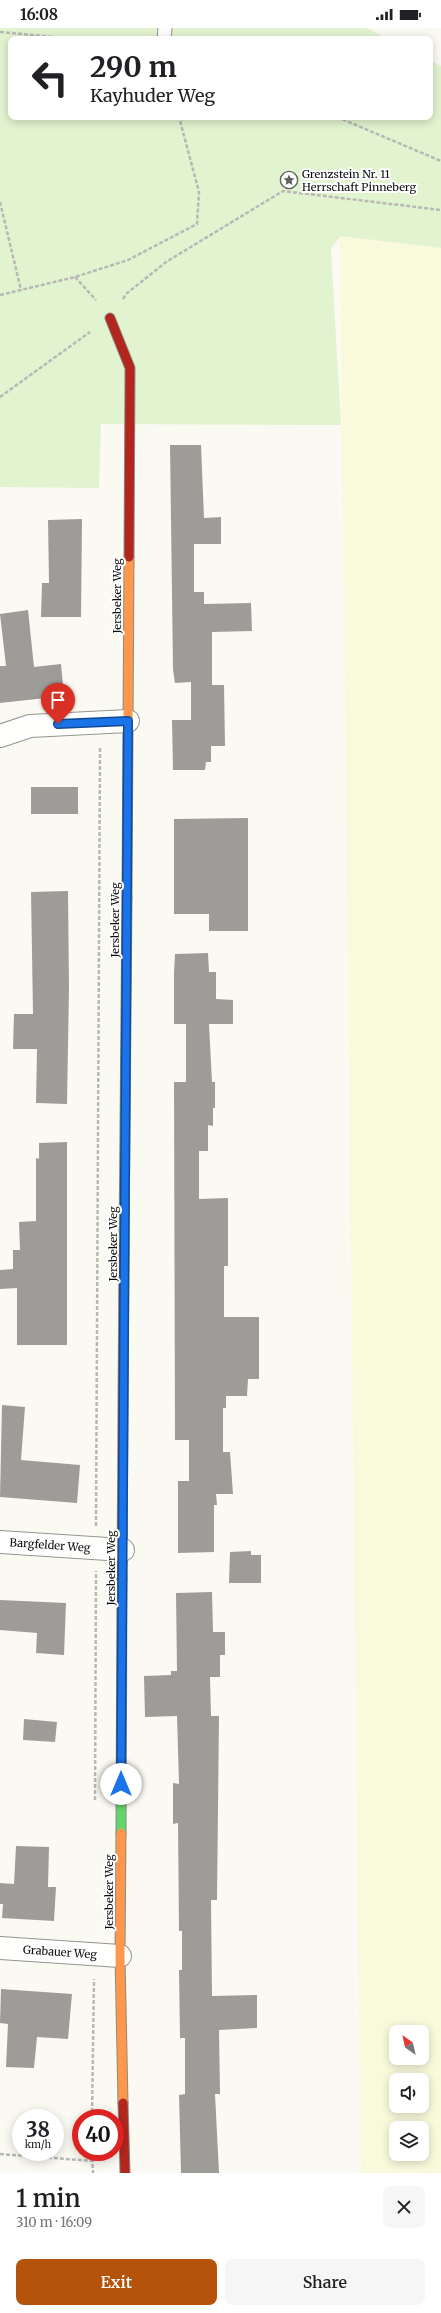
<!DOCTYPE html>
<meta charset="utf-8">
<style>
:root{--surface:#fff;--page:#f6f6f6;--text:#202124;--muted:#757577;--accent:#b45309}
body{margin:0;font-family:Merriweather,serif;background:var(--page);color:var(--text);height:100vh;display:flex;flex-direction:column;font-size:15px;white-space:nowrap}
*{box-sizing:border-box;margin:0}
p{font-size:13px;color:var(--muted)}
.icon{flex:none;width:22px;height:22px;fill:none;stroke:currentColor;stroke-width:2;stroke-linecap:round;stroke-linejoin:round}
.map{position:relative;height:2145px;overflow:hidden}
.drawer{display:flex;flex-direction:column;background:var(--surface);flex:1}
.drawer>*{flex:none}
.guide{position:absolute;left:8px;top:8px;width:425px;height:84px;border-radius:8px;box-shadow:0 2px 10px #0003;background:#fff;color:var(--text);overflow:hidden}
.needle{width:26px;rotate:326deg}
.controls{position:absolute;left:389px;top:1997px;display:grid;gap:8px}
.controls a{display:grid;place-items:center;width:40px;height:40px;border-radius:8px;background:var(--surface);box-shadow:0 2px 10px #0003;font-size:20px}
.speed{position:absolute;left:12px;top:2081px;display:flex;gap:8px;font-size:20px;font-weight:700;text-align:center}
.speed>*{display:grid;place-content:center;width:52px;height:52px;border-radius:50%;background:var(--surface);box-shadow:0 2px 10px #0003;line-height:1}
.speed small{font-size:10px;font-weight:400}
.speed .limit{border:6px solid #d22;background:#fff;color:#111}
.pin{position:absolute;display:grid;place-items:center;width:34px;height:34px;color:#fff;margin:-41px -17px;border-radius:50% 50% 50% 0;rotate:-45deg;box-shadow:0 0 4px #0007}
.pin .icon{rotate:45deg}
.me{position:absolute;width:44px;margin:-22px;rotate:0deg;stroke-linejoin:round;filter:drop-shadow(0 0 3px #0008)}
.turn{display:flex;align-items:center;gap:14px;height:84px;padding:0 16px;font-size:18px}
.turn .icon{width:52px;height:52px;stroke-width:2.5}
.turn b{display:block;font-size:28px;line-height:34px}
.round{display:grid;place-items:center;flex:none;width:42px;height:42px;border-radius:8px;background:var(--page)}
.head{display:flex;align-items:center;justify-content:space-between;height:68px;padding:0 16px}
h1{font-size:24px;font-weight:600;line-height:30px}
.primary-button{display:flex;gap:8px;margin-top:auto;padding:8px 16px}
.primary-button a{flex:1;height:46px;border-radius:8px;background:var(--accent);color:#fff;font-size:16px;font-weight:600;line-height:46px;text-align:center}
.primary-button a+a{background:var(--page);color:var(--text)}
.status{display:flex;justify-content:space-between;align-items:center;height:28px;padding:0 20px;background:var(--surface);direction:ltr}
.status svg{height:11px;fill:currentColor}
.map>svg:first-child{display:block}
.farmland{fill:#f9f9dc;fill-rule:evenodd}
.green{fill:#e1f3cf}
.building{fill:#9e9c98}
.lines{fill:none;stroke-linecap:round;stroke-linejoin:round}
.lane-casing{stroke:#949490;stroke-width:15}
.street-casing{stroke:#949490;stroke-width:24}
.fast-casing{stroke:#8b8a87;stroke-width:11}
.slow-casing{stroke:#8b8a87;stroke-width:11}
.jam-casing{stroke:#8b8a87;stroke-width:11}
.path{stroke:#b8b8b6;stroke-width:2.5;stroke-dasharray:4 2;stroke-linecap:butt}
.lane{stroke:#fefefd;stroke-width:13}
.street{stroke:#fefefd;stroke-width:22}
.fast{stroke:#63d668;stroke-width:9}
.slow{stroke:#ff974d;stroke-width:9}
.jam{stroke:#b3261e;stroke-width:9}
.route-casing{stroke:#114b97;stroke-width:10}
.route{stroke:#1a73e8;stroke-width:7}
.labels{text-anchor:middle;stroke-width:4;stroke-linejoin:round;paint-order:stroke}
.poi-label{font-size:11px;fill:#0d0d0d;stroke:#fff;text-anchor:start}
.street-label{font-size:11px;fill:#0d0d0d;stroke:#fff}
</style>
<div class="status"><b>16:08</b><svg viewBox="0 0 49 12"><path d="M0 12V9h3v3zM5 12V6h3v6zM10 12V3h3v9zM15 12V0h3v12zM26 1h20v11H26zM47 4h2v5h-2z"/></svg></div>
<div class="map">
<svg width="441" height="2145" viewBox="0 0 441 2145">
<rect width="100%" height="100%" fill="#fbfaf2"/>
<!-- farmland -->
<path class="farmland" d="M340 208 441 220V2145H361ZM396 2004H422V2030H396ZM396 2052H422V2078H396ZM396 2100H422V2126H396Z"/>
<!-- green -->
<polygon class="green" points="0,0 367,0 388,11 11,11 11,89 430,89 430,32 441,38 441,220 341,208 331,220 341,397 101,396 99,460 0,459"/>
<!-- building -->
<g class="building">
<polygon points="170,417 201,417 204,490 221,489 221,516 194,516 194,564 204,564 204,576 251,575 252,603 212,604 212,657 224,657 225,718 211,718 211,734 206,734 205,742 173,742 172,692 191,692 191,654 175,655 173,642"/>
<polygon points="82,491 81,589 41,589 42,555 49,555 48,492"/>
<polygon points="28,582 34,639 61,636 64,668 0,675 0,638 6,638 0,586"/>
<rect x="31" y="759" width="47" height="27"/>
<polygon points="248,790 248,903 209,903 209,886 174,886 174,791"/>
<polygon points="68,863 69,961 67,1076 36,1075 37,1021 13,1021 14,986 33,986 31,864"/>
<polygon points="208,925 209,944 216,944 216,971 233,972 233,996 209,996 212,1054 215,1054 215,1080 213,1080 213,1098 208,1097 208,1123 199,1123 199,1171 228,1170 228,1238 224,1238 224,1289 259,1289 259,1351 248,1351 247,1368 226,1368 226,1380 223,1380 223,1424 230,1424 233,1466 216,1466 217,1477 214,1477 214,1524 178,1525 178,1453 189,1453 189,1412 175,1412 174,1054 186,1054 186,996 174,996 174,945 175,926"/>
<polygon points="67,1114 67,1317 17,1317 17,1260 0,1261 0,1242 13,1241 13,1222 20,1222 19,1194 36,1193 36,1130 39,1131 39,1115"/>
<polygon points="2,1377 25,1379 21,1432 80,1437 77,1475 0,1469"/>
<polygon points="251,1523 251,1527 261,1527 261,1555 229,1555 230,1524"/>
<polygon points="212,1564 213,1604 225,1604 225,1627 220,1627 220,1649 210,1649 211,1688 219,1688 217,1872 211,1872 212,1968 257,1967 257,2000 219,2002 220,2066 215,2066 219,2145 181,2145 179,2067 185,2066 185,2010 180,2010 179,1942 182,1942 182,1903 179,1903 178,1795 173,1796 173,1755 179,1756 177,1688 145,1689 144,1648 171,1647 171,1643 177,1643 176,1565"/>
<polygon points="0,1572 66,1575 64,1627 36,1625 37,1605 0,1602"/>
<polygon points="24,1691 57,1694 55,1714 23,1712"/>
<polygon points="16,1818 49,1819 48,1859 56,1859 54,1893 2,1890 3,1876 0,1876 0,1855 14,1856"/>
<polygon points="1,1961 72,1966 68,2011 37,2009 34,2040 6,2039 8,1996 0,1995"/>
</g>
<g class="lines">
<defs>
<polyline id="lane" points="164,11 165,0"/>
<g id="street">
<polyline points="0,708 30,698 128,693"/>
<polyline points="0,1514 123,1522"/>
<polyline points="0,1920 120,1928"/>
</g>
<g id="fast">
<polyline points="124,1215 127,870"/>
<polyline points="121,1805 122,1551"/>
</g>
<g id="slow">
<polyline points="127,870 129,529"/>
<polyline points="121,1805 120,1928 123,2075"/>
</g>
<g id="jam">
<polyline points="110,290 130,340 129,529"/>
<polyline points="122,1551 124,1215"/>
<polyline points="123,2075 125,2145"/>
</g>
</defs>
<!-- lane casing -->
<use href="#lane" class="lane-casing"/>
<!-- street casing -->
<use href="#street" class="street-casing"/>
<!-- fast casing -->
<use href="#fast" class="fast-casing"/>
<!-- slow casing -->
<use href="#slow" class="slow-casing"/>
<!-- jam casing -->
<use href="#jam" class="jam-casing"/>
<!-- path -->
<g class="path">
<polyline points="0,4 75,11"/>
<polyline points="337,89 441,133"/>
<polyline points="0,174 21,262"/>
<polyline points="75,249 96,272"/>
<polyline points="0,267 75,249 128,232 197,196 199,164 179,89"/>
<polyline points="123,271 126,266 166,234 283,163 441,182"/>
<polyline points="0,369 90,304"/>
<polyline points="96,1498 100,719"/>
<polyline points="95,1772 96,1543"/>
<polyline points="92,2090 94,1951"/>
<polyline points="92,2124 93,2145"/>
<polyline points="0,2126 93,2133"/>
</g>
<!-- lane -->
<use href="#lane" class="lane"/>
<!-- street -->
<use href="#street" class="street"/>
<!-- fast -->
<use href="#fast" class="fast"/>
<!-- slow -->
<use href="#slow" class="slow"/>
<!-- jam -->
<use href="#jam" class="jam"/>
</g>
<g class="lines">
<defs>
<polyline id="route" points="58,696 128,693 121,1756"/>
</defs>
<!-- route casing -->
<use href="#route" class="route-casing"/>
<!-- route -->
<use href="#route" class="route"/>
</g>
<!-- icons -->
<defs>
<symbol id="sight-ring" viewBox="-11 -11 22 22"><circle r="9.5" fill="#fff" stroke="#60605d" stroke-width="1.5"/><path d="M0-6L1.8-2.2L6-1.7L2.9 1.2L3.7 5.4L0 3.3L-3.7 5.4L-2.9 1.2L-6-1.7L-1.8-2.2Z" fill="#60605d"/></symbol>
</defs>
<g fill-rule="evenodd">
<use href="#sight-ring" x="279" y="142" width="20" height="20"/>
</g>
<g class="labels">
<!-- poi labels -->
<g class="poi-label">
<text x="302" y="150">Grenzstein Nr. 11<tspan x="302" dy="13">Herrschaft Pinneberg</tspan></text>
</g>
<!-- street labels -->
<g class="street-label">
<text transform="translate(117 568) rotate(-90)" y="4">Jersbeker Weg</text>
<text transform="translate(115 892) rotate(-90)" y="4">Jersbeker Weg</text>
<text transform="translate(113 1216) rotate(-90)" y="4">Jersbeker Weg</text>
<text transform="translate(50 1517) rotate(4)" y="4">Bargfelder Weg</text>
<text transform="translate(111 1540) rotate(-90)" y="4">Jersbeker Weg</text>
<text transform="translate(109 1864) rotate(-90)" y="4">Jersbeker Weg</text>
<text transform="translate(60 1924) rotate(4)" y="4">Grabauer Weg</text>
</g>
</g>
</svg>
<div class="controls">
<a><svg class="needle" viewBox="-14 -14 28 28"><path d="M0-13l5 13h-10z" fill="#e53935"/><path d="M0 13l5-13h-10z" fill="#757577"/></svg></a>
<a><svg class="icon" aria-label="sound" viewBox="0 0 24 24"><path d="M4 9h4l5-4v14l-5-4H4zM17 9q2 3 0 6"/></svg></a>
<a><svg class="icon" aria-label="layers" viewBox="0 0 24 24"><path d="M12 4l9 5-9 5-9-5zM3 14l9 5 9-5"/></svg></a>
</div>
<div class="speed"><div>38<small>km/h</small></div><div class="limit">40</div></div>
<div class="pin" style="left:58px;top:696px;background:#d93025"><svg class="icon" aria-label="arrive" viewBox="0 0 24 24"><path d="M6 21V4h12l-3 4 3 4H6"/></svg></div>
<svg class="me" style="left:121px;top:1756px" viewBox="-20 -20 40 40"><circle r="19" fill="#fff"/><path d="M0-13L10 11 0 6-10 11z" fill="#1a73e8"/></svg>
<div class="guide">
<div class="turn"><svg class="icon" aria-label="left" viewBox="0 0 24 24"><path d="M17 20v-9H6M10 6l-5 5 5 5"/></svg><div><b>290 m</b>Kayhuder Weg</div></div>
</div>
</div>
<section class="drawer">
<div class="head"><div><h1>1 min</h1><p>310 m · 16:09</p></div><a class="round"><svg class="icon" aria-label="close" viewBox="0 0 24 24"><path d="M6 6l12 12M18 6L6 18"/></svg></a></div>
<div class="primary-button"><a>Exit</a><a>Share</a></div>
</section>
